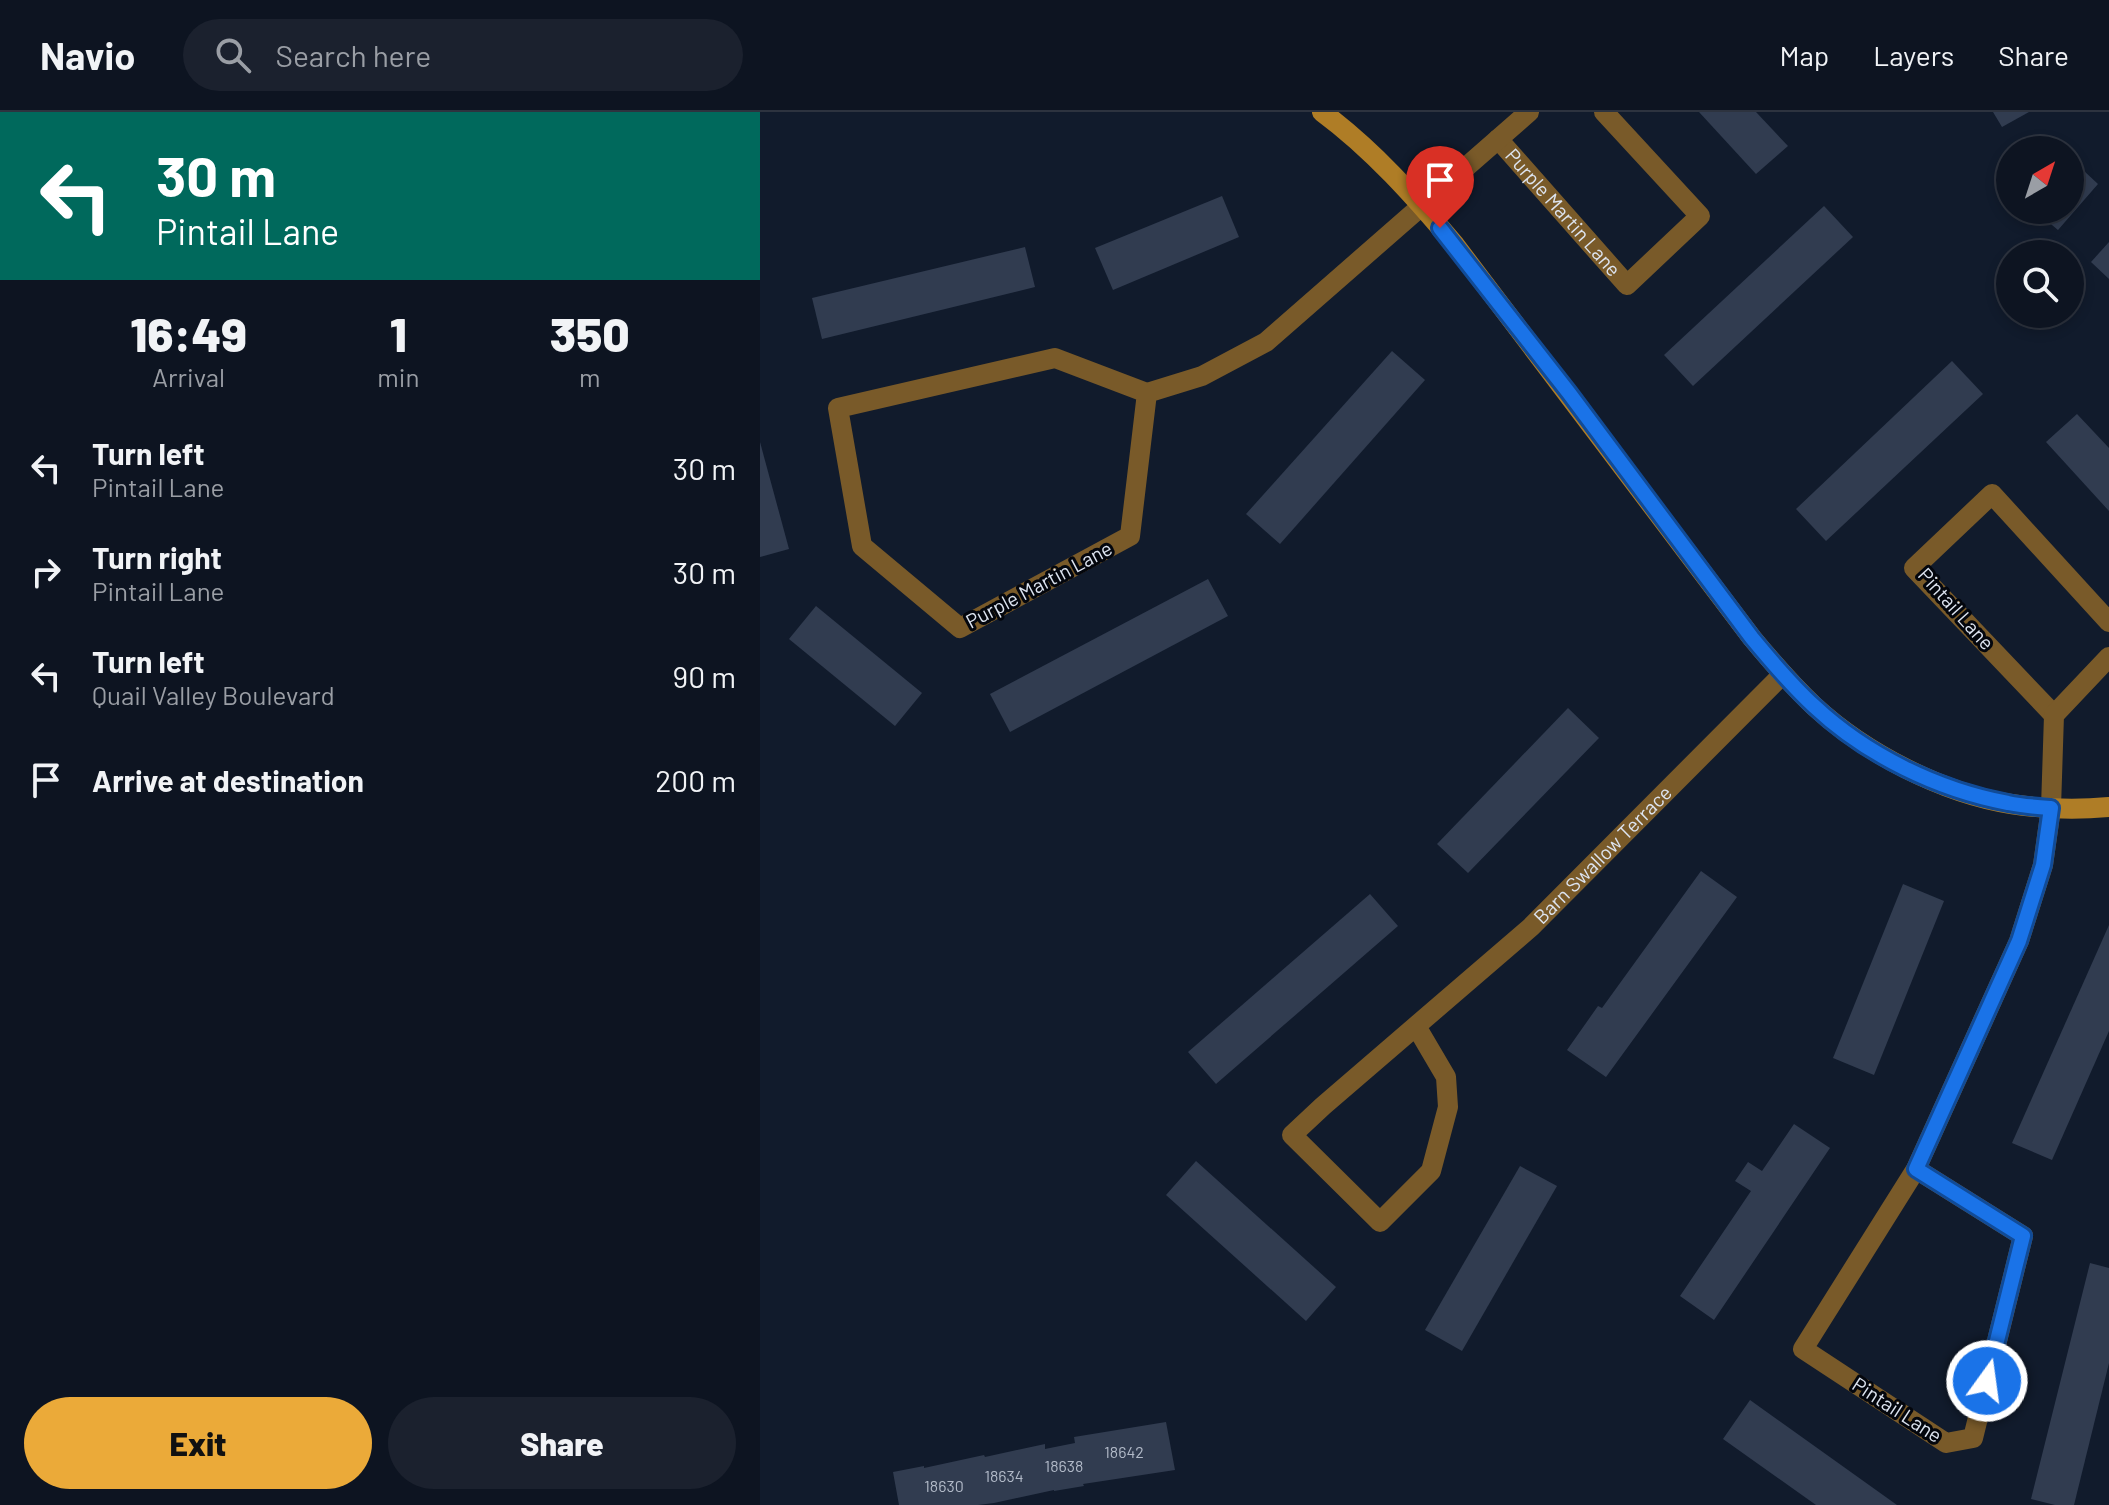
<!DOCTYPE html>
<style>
:root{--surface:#0d1421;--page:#1b212e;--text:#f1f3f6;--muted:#9a9ea5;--line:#2d333f;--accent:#ebaa39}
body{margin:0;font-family:Barlow,sans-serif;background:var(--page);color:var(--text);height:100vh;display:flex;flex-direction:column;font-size:30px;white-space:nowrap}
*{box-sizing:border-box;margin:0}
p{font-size:26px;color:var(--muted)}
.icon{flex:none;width:44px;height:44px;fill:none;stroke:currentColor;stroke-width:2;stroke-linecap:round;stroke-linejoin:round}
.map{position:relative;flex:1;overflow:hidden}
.drawer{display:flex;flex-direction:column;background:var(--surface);width:760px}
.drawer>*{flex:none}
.banner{background:#00695c;color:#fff;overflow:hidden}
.needle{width:52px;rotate:39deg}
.fabs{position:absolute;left:1236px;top:24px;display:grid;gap:16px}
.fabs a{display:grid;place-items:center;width:88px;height:88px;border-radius:50%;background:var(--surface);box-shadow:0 4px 12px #0003,0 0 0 2px var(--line);font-size:40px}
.pin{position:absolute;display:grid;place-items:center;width:68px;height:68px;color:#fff;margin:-82px -34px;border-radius:50% 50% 50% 0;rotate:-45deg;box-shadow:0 0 8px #0007}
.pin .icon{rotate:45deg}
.me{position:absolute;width:88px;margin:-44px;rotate:14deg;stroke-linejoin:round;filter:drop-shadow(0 0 6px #0008)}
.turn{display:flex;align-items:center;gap:28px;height:168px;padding:0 24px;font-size:36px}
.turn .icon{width:104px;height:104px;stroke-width:2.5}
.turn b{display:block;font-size:56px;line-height:68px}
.eta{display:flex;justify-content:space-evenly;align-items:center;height:136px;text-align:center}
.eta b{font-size:48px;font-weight:800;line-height:56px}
.cta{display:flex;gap:16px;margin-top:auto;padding:16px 24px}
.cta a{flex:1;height:92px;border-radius:48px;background:var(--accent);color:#111;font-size:32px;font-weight:800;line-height:92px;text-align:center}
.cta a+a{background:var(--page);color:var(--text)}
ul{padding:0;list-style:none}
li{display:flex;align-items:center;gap:24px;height:104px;padding:0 24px}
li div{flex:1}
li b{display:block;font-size:30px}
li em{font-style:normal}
header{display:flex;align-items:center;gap:48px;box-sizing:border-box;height:112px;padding:0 40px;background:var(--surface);border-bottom:2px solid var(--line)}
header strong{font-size:38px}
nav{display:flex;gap:44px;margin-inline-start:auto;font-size:28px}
.search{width:560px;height:72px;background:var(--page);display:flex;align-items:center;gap:20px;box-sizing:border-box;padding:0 28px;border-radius:44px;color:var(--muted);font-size:30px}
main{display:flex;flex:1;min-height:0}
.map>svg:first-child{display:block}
.building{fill:#313c50}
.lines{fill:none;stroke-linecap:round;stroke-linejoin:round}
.street{stroke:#795a29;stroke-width:20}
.secondary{stroke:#af7d26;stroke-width:20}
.route-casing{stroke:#114b97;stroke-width:20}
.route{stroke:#1a73e8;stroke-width:14}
.labels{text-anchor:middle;stroke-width:6;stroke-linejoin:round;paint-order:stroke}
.number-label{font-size:16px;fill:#b2bac8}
.street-label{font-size:20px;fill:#dde4f0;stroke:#03060d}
</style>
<header>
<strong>Navio</strong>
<div class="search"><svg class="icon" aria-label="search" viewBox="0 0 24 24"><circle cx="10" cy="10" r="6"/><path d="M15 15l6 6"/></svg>Search here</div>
<nav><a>Map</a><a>Layers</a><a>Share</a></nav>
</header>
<main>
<section class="drawer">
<div class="banner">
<div class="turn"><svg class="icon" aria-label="left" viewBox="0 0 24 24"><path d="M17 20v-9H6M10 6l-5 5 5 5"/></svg><div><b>30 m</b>Pintail Lane</div></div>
</div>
<div class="eta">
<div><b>16:49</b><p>Arrival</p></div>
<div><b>1</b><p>min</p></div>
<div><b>350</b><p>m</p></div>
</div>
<ul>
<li><svg class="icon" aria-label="left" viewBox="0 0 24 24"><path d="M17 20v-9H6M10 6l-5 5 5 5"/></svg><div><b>Turn left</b><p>Pintail Lane</p></div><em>30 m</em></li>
<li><svg class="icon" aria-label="right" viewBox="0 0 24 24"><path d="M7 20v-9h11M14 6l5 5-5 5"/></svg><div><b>Turn right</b><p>Pintail Lane</p></div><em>30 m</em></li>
<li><svg class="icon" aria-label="left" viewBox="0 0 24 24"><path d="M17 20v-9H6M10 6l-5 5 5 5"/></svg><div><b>Turn left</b><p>Quail Valley Boulevard</p></div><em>90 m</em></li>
<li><svg class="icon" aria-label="arrive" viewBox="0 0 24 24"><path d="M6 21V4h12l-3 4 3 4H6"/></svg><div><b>Arrive at destination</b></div><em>200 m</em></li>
</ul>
<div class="cta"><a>Exit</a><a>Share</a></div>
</section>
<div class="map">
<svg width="1349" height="1393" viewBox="0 0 1349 1393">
<rect width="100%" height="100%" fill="#111b2c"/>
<!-- building -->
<g class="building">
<polygon points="939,0 996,0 1028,34 996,62"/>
<polygon points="1233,0 1269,0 1242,15"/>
<polygon points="1310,46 1338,72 1298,118 1274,98 1310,98"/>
<polygon points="462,84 479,125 353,178 335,136"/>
<polygon points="1064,94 1093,125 933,274 904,243"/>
<polygon points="1349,130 1349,167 1331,150"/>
<polygon points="265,135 275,175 62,227 52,186"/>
<polygon points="632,239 665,268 520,432 486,402"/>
<polygon points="1192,249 1223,282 1066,429 1036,397"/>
<polygon points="1317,302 1349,336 1349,399 1286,330"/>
<polygon points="0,330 29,437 0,445"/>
<polygon points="448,467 468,504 250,620 230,582"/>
<polygon points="56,494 162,581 135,614 29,527"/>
<polygon points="808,596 839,626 708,761 677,732"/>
<polygon points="941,759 977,785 846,965 807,938 838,894 842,896"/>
<polygon points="1143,772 1184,789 1114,963 1073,946"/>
<polygon points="610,782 638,814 456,972 428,940"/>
<polygon points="1349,813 1349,919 1292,1048 1252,1031"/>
<polygon points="1034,1012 1070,1036 954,1208 920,1184 991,1079 975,1069 988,1050 1002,1059"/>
<polygon points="436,1049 576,1175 546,1209 406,1083"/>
<polygon points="760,1054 797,1074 702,1239 665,1218"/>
<polygon points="1330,1151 1349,1156 1349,1251 1314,1393 1295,1393 1271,1387"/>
<polygon points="990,1288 1137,1393 1056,1393 963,1327"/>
<polygon points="406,1310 415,1358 323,1372 324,1374 294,1379 294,1378 234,1391 218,1393 139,1393 133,1360 164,1354 164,1356 224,1343 225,1345 285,1332 285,1337 315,1331 314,1325"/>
</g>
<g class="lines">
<!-- street -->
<g class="street">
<path id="s1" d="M738 27 867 173 940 104 844 0"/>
<polyline points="387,281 370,424 200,516 102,434 78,296 295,246 387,281 442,264 506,230 769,0"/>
<polyline points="1294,603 1154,456 1232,382 1349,510"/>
<path id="s2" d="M656 914 686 965 688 995 671 1059 620 1110 532 1023 563 994 771 815 1023 562"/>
<polyline points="1156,1057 1263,1124 1213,1326 1186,1331 1043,1237 1156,1057 1259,829 1283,753 1291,696 1294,603 1349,545"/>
</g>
<!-- secondary -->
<path class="secondary" d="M562 0C612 37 655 85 695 133L992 526C1011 549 1032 573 1054 594 1105 641 1182 681 1251 692 1283 697 1316 698 1349 695"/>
</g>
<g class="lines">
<defs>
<path id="route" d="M680 116 809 281 992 526C1011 549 1031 573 1054 594 1106 643 1178 678 1248 691 1262 694 1277 695 1291 696L1283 753 1259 829 1156 1057 1263 1124 1227 1269"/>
</defs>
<!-- route casing -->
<use href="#route" class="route-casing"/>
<!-- route -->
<use href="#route" class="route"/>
</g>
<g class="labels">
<!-- number labels -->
<g class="number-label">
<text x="364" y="1346">18642</text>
<text x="304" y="1360">18638</text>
<text x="244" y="1370">18634</text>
<text x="184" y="1380">18630</text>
</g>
<!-- street labels -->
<g class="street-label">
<text dy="7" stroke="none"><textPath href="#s1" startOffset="98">Purple Martin Lane</textPath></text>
<text transform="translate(279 473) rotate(-28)" y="7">Purple Martin Lane</text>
<text transform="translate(1196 497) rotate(48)" y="7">Pintail Lane</text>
<text dy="7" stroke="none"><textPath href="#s2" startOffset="770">Barn Swallow Terrace</textPath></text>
<text transform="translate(1137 1298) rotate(33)" y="7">Pintail Lane</text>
</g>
</g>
</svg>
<div class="fabs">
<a><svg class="needle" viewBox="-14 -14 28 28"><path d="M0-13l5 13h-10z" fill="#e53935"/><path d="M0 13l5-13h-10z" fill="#9a9ea5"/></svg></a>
<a><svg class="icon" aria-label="search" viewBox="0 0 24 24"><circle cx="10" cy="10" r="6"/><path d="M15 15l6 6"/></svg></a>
</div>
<div class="pin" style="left:680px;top:116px;background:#d93025"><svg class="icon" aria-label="arrive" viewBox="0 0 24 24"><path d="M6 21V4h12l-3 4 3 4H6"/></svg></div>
<svg class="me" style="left:1227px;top:1269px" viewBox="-20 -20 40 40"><circle r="17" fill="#1a73e8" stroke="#fff" stroke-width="3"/><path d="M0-11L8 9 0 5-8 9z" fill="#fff"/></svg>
</div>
</main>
